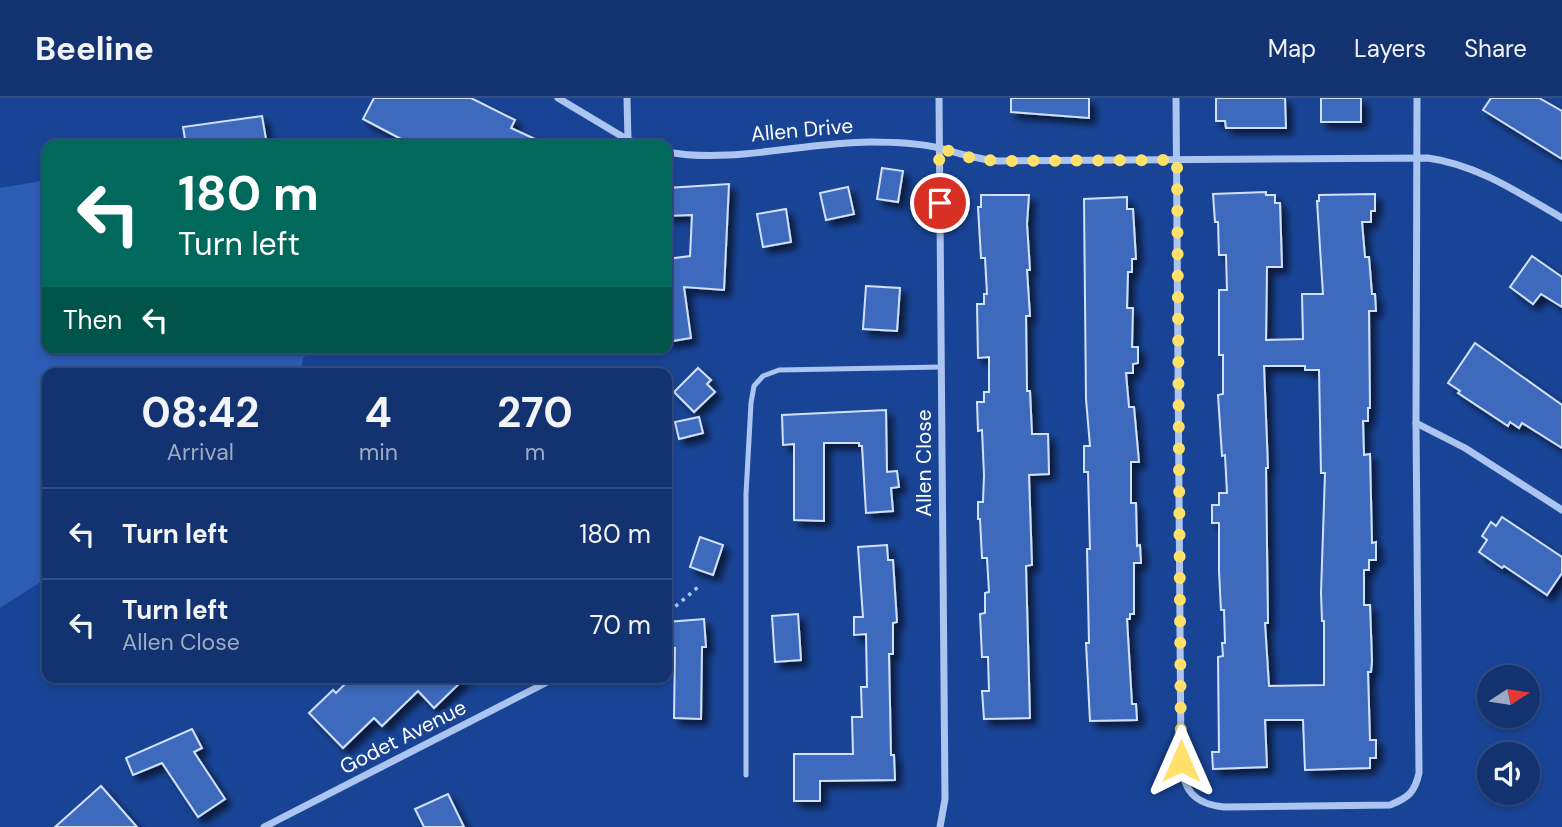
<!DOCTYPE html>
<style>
:root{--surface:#133370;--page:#203f78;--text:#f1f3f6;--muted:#9daac3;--line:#324e83}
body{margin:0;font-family:"DM Sans",sans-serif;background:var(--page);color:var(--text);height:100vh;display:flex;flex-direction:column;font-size:26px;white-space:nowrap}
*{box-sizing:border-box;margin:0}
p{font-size:23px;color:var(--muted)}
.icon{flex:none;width:38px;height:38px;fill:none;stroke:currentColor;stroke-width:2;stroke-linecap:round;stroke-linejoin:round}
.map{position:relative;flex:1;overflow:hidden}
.details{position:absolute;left:42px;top:270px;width:630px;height:315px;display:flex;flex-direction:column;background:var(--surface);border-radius:14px;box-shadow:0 4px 10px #0003,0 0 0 2px var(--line)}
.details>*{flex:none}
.top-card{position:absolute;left:42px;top:42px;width:630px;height:214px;border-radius:14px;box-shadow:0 4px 10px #0003,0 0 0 2px var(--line);background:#00695c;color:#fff;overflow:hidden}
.needle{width:46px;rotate:78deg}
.controls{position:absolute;left:1477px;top:567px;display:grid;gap:14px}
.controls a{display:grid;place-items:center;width:63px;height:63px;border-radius:50%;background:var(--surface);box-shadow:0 4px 10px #0003,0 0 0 2px var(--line);font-size:35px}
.pin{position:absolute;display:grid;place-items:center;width:60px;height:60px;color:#fff;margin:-30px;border:4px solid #fff;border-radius:50%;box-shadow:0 2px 7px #0007}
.me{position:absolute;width:77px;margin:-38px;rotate:0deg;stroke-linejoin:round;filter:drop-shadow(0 0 5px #0008)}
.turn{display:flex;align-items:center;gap:24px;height:147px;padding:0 21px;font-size:32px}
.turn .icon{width:91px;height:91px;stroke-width:2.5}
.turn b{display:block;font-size:49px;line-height:60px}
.then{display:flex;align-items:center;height:66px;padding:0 21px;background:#0003;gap:14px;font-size:26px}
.eta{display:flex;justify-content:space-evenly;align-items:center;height:119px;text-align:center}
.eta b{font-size:42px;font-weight:700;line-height:49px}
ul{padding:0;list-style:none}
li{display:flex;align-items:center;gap:21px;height:91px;padding:0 21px;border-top:2px solid var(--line)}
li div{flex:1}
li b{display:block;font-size:26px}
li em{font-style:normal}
header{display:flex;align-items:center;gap:42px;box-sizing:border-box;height:98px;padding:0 35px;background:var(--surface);border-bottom:2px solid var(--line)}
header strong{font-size:33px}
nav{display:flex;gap:38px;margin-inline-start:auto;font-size:24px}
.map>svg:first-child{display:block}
.green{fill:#2c5cb4}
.building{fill:#3d6abc;stroke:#d2e1fb;stroke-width:2;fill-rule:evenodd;filter:url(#shadow)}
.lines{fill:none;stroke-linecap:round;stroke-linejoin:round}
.path{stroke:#abc4f0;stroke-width:3.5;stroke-dasharray:3.5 5;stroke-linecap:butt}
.service{stroke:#abc4f0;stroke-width:5}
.minor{stroke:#abc4f0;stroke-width:7}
.route{stroke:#ffe16a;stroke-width:12;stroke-dasharray:0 21.6}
.labels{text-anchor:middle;stroke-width:6;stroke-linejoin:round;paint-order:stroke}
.street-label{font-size:21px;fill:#fff;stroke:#194496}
</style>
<header>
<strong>Beeline</strong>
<nav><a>Map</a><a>Layers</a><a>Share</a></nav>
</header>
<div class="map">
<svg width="1562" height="729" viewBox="0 0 1562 729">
<defs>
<filter id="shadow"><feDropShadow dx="6" dy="6" stdDeviation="3.5" flood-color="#0009"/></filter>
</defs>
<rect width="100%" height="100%" fill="#194496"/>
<!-- green -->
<polygon class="green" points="47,82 47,250 318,250 303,260 301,275 47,275 47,480 0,510 0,90"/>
<!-- building -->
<g class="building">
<polygon points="374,0 471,0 515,22 511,30 548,47 400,47 403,42 363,21"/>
<polygon points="1011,0 1089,0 1089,20 1011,14"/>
<polygon points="1216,0 1285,0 1286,30 1226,30 1225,23 1216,23"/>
<rect x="1321" y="0" width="40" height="24"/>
<polygon points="1491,0 1539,0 1562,13 1562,61 1483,12"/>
<polygon points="262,18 267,47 186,47 183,29"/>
<polygon points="882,70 903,73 898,104 877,101"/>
<polygon points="729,86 724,192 684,189 691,240 667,244 667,161 690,158 692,117 667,118 667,90"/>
<polygon points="848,89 854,116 826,122 820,95"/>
<path d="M1266 94V97H1275V105H1280L1282 169H1267L1266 242 1303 241 1302 196H1323L1317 103H1319V97L1375 96V113H1371V124H1362L1365 159H1369L1372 196H1375L1376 213H1369L1370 310H1368V323H1363L1364 357 1370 356 1372 445 1376 444V462H1369V472H1364V507H1370L1372 563 1371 574H1368L1370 642H1376V660H1370V670L1305 672 1303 622H1265L1267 669 1213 671 1212 654H1219L1218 559 1223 558 1222 545H1225L1224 512H1221L1219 473V425H1212V407H1219V395H1227L1225 357 1222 358 1218 297 1223 296V257H1219V192H1227L1226 157H1219L1218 124H1215L1213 96ZM1264 268H1305V272H1319L1321 375H1325L1321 495 1322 523H1324V587L1269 588 1265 525H1268L1266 370H1268Z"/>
<polygon points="981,97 1029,97 1027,126 1030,172 1027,172 1030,218 1026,218 1027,293 1030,293 1032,336 1048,336 1049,376 1029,377 1032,467 1026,468 1030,620 984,621 982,593 989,593 988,559 982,559 980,516 985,515 985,495 989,494 987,460 982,460 980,421 978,421 978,404 983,404 984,377 982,332 978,333 977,304 984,304 984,294 989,294 989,259 978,260 977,206 984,206 984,196 987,196 985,160 981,160 978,109 981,109"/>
<polygon points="1127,99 1127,111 1133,111 1136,161 1132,161 1132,174 1128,174 1127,210 1133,210 1132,249 1138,249 1138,265 1133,266 1133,275 1126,275 1129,309 1134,309 1139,364 1131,364 1131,405 1136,405 1137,448 1140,447 1141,465 1134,465 1134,516 1130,516 1130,521 1127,521 1132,606 1136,606 1137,622 1090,623 1086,545 1089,545 1087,451 1090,451 1088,374 1084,374 1084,348 1090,348 1086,301 1084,101"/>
<polygon points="786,111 791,144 763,149 757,116"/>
<polygon points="1532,158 1562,179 1562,209 1541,196 1533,206 1510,189"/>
<polygon points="866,188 900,190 897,233 863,231"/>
<polygon points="1475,245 1562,307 1562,350 1522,325 1519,330 1510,324 1508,328 1458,295 1460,293 1448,285"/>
<polygon points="698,270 711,282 707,286 715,294 694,314 674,294"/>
<polygon points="886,312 887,374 897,373 899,389 891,390 893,413 866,415 862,348 859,348 859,345 824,345 824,423 794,422 794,346 783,347 782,317"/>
<polygon points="699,319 703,335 679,341 675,324"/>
<polygon points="1502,419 1562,459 1562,475 1547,497 1504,468 1502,470 1479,454 1487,442 1482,438 1491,424 1496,428"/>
<polygon points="700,439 723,447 713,477 690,469"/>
<polygon points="887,447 888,462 893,462 897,524 893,525 893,556 889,556 891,657 894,657 895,682 820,683 820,703 794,703 794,656 853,656 852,619 862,619 861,589 867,589 866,536 854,537 854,519 863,519 858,449"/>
<polygon points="798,516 801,562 775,564 772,518"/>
<polygon points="704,521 706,549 702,549 701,621 674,620 675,550 667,551 667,524"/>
<polygon points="352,579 466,579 434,610 418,593 382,628 374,620 343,650 309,615 333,592 336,595"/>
<polygon points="192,631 202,650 194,654 225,701 198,719 162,665 133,677 126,660"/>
<polygon points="101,688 137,729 55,729"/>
<polygon points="448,696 464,729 424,729 415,711"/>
</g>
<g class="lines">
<!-- path -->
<g class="path">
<polyline points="667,459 667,477"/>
<polyline points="667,505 669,514"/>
<polyline points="669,514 698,489"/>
</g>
<!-- service -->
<polyline class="service" points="746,677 746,396 751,305 754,288 763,278 779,272 941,269"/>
<!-- minor -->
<g class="minor">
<polyline points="558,0 628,42 645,47"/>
<polyline points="627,0 628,42"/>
<polyline points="939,0 945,701 940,729"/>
<path d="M1176 0 1181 663C1183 692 1194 706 1224 709L1390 707C1408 700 1415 694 1419 675L1416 325 1417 0"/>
<path d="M667 54C732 66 804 44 871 44 893 44 918 45 940 50 960 56 977 61 998 63L1428 60C1478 67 1519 95 1562 120"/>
<polyline points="1416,325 1465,350 1562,412"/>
<polyline points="264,729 557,579"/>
</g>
</g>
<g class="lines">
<!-- route -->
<polyline class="route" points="940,105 939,50 975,61 998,63 1177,62 1181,663"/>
</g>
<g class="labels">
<!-- street labels -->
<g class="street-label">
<text transform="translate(802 32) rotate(-5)" y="7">Allen Drive</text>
<text transform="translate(924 365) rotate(-90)" y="7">Allen Close</text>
<text transform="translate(403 639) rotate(-27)" y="7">Godet Avenue</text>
</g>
</g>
</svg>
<div class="controls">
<a><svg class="needle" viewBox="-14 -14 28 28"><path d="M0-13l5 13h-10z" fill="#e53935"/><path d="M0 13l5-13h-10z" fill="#9daac3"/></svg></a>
<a><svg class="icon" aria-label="sound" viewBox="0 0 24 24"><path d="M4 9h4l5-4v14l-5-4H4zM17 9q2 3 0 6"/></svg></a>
</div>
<div class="pin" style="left:940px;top:105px;background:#d93025"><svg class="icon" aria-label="arrive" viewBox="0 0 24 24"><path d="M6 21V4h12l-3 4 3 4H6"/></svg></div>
<svg class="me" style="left:1181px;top:663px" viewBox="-20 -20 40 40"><path d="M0-17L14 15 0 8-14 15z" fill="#ffe16a" stroke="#fff" stroke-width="4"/></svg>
<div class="top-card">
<div class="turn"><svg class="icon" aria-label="left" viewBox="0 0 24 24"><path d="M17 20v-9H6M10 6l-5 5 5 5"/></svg><div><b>180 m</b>Turn left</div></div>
<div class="then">Then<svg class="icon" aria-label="left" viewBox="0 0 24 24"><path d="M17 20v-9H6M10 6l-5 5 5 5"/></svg></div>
</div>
<section class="details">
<div class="eta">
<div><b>08:42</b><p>Arrival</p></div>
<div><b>4</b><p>min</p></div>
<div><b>270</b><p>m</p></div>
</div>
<ul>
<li><svg class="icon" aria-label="left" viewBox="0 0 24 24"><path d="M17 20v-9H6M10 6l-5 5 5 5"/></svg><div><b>Turn left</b></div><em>180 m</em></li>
<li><svg class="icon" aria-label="left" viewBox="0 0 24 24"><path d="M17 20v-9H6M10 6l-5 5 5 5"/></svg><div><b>Turn left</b><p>Allen Close</p></div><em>70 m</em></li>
</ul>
</section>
</div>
